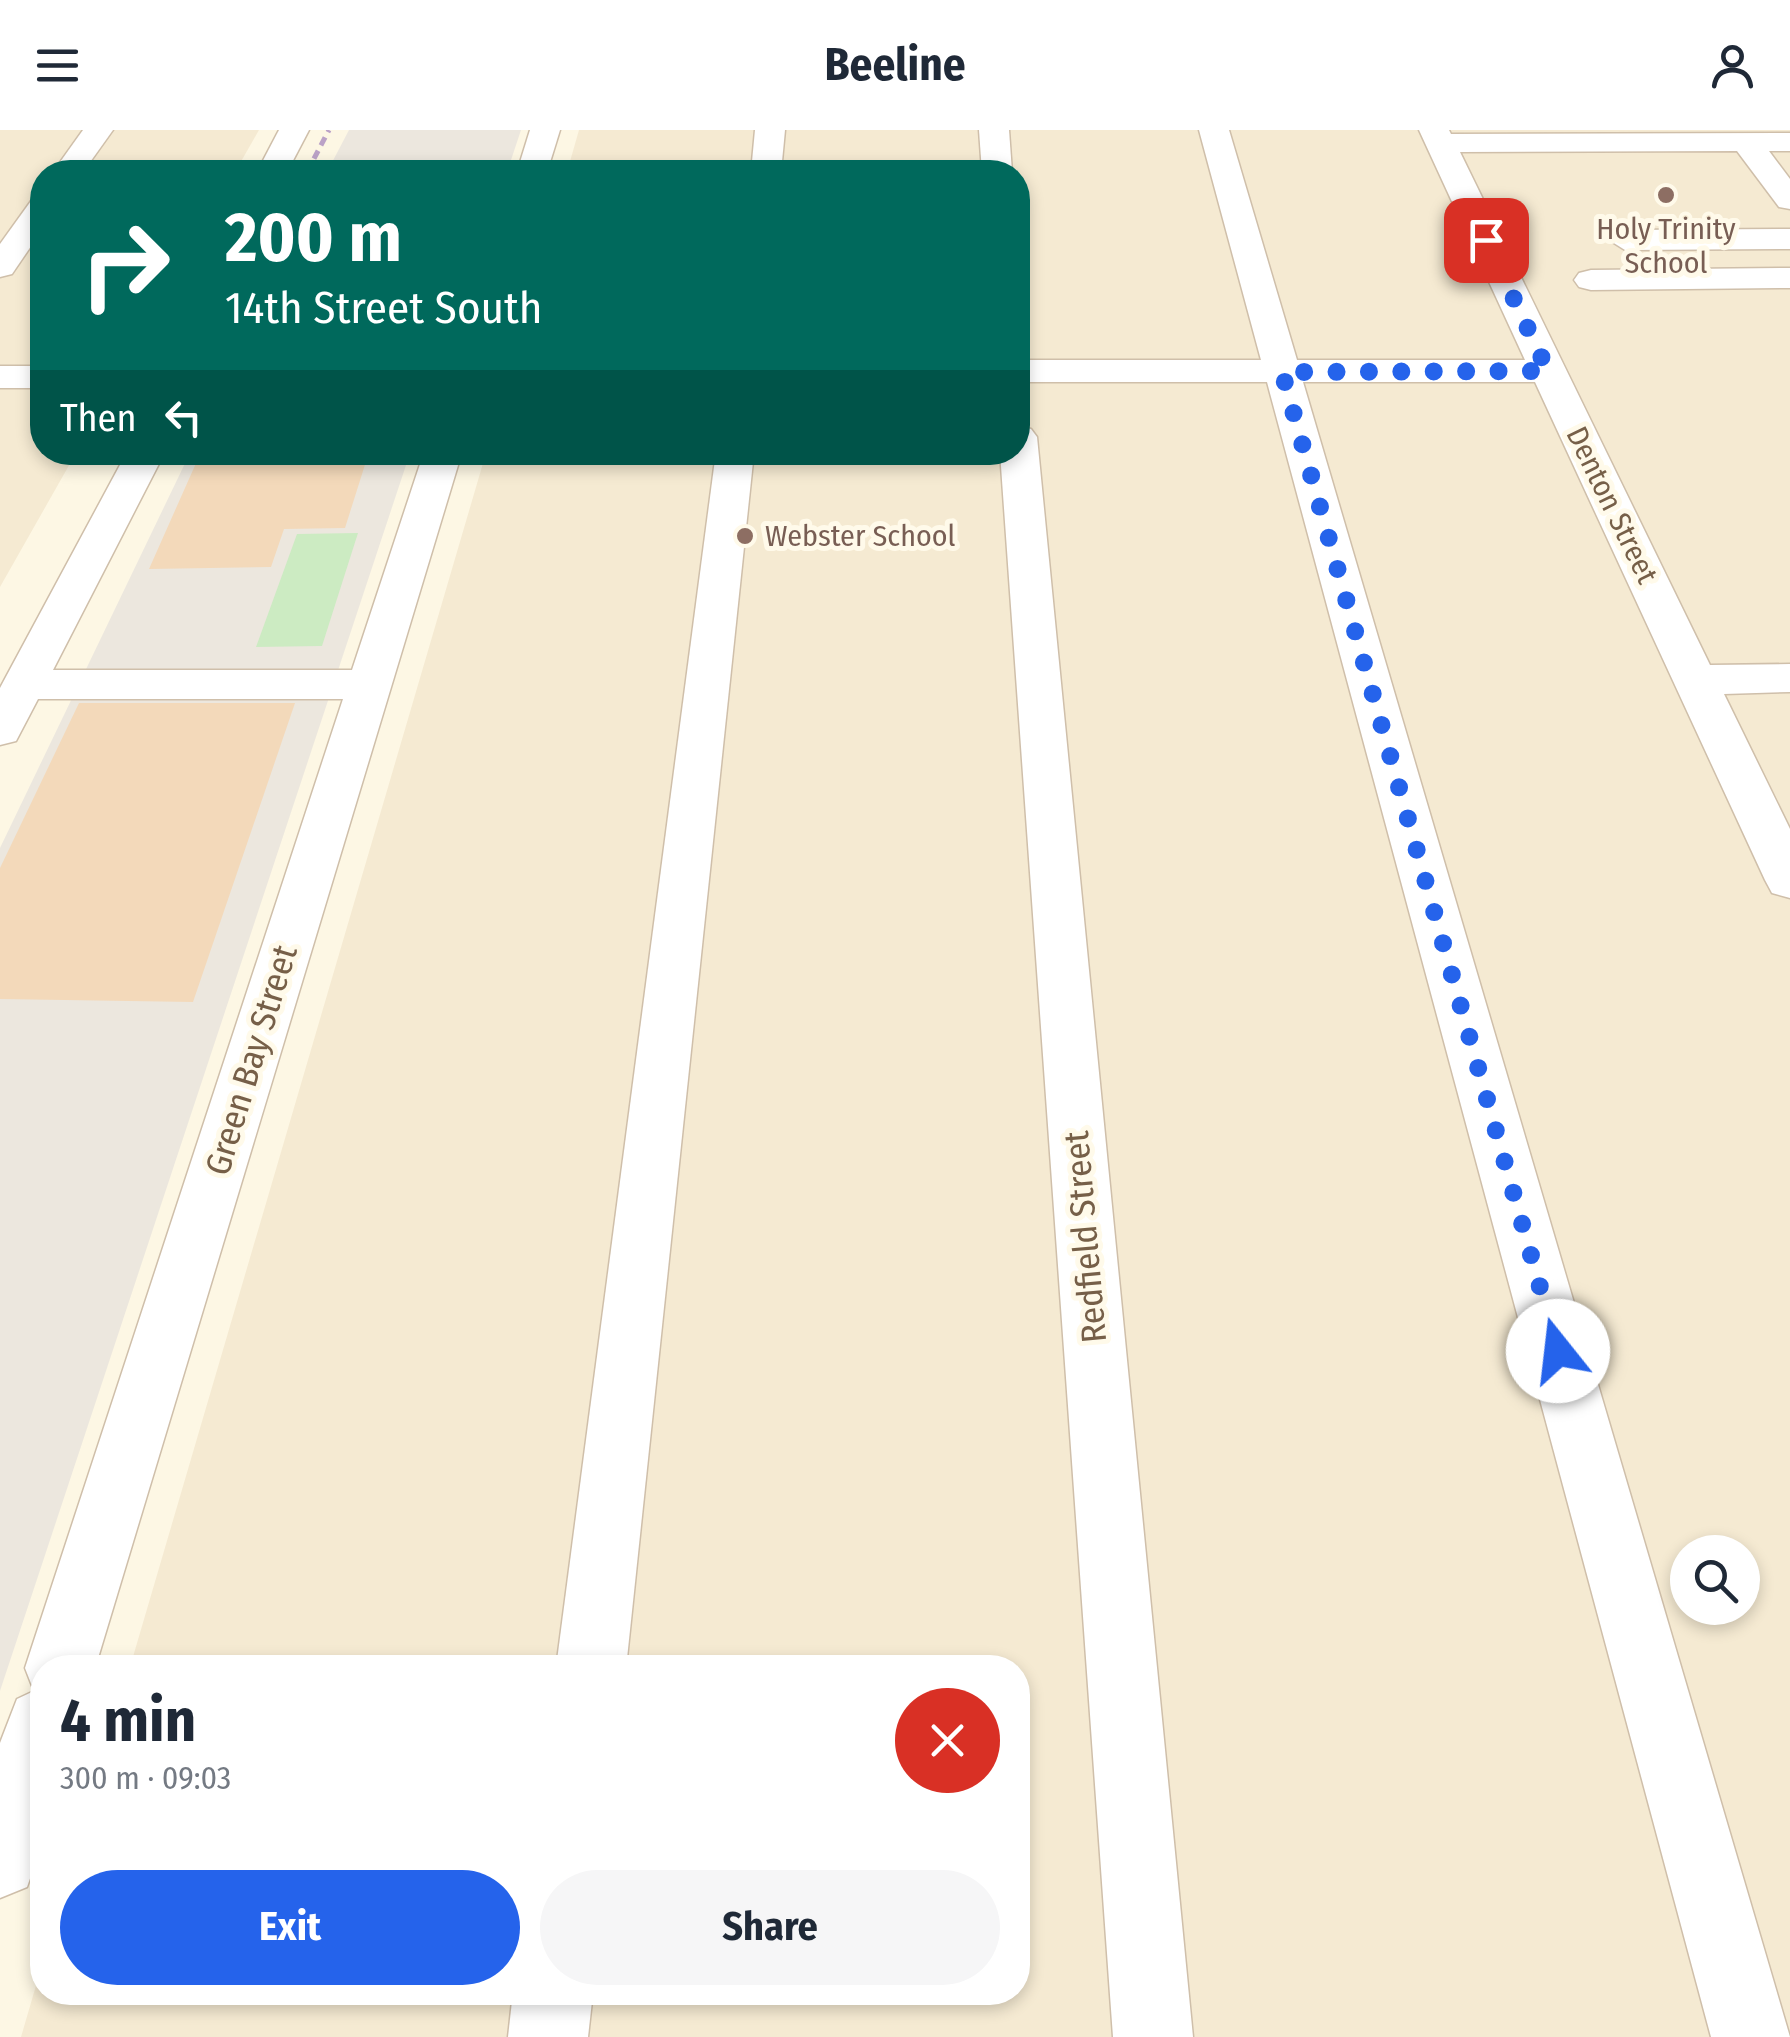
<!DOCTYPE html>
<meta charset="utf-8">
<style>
:root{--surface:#fff;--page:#f6f6f7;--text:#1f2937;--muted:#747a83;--accent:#2563eb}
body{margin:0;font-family:"Fira Sans Condensed",sans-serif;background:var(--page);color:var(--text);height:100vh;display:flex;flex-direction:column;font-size:38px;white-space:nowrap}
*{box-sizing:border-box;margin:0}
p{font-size:32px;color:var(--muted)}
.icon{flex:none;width:55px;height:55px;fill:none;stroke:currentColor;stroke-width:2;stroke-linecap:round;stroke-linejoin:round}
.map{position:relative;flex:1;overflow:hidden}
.details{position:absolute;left:30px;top:1525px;width:1000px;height:350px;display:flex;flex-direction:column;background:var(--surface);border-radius:40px;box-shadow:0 5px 15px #0003}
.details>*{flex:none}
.guide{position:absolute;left:30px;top:30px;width:1000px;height:305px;border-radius:40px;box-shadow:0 5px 15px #0003;background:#00695c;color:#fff;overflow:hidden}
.fabs{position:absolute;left:1670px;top:1405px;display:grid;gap:20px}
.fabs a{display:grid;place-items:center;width:90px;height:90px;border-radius:50%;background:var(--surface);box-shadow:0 5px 15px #0003;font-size:50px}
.pin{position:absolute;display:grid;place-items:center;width:85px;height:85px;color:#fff;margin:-42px;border-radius:20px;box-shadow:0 5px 15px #0006}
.me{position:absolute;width:110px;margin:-55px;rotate:344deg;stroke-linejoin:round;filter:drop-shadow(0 0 8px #0008)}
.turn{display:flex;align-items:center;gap:35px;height:210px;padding:0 30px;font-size:45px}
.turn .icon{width:130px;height:130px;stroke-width:2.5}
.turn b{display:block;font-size:70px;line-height:85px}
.then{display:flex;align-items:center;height:95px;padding:0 30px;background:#0003;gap:20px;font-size:38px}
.round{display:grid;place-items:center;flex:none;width:105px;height:105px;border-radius:52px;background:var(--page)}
.overview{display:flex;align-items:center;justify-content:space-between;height:170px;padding:0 30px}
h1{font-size:60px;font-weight:700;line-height:75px}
.action{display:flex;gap:20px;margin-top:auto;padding:20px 30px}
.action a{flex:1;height:115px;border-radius:60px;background:var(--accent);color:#fff;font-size:40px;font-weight:700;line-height:115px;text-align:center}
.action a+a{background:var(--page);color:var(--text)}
header{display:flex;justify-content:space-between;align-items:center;height:130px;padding:0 30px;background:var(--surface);font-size:45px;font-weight:700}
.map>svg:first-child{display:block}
.residential{fill:#f5ead2;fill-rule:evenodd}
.industrial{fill:#ece7de}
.green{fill:#ccebc2}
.building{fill:#f3d9ba}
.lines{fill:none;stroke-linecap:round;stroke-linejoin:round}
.minor-casing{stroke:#cfbfaa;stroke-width:3}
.minor{fill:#fff;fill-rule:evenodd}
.rail{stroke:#bba2c7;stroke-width:5;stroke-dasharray:9 6;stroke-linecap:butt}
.route{stroke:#2563eb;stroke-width:18;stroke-dasharray:0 32.4}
.education-dot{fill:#8d6e63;stroke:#fffaea;stroke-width:4}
.labels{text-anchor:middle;stroke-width:10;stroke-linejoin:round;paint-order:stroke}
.far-education-label{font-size:30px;fill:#785e54;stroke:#fffaea}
.far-street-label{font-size:30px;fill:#765f48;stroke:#fffaea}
.street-label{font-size:35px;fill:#765f48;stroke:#fffaea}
</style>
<header><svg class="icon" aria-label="menu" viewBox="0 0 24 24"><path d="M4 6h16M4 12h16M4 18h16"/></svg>Beeline<svg class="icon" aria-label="person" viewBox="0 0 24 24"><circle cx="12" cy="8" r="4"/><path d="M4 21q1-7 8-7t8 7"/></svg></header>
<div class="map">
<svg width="1790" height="1907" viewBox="0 0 1790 1907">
<rect width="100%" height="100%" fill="#fdf7e4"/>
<!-- residential -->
<g class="residential">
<polygon points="0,0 259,0 235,42 42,42 42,322 76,323 0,457"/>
<path d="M579 0H1790V1907H21L42 1835V1862H1018V1538L130 1537 486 323 1018 322V42H567ZM1688 1422H1742V1478H1688Z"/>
</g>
<!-- industrial -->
<g class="industrial">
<polygon points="349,0 521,0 507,42 327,42"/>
<polygon points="190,323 410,323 0,1561 0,718"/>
</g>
<!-- green -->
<polygon class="green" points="358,403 322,516 256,517 297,404"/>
<!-- building -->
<g class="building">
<polygon points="201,322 369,322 345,398 284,399 271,437 149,439"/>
<polygon points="79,573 295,573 193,872 0,869 0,738"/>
</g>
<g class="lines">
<defs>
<g id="minor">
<polygon points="83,0 113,0 83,42 53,42"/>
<polygon points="279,0 309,0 287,42 257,42"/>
<polygon points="530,0 560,0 547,42 517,42"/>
<polygon points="755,0 785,0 781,42 751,42"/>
<polygon points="979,0 1009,0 1012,42 982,42"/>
<polygon points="1199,0 1229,0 1297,230 1525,230 1419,0 1449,0 1451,4 1790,3 1790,21 1769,21 1790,49 1790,79 1779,77 1737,21 1460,22 1710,535 1790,534 1790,562 1724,564 1790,699 1790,768 1772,763 1765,750 1535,252 1303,252 1790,1907 1711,1907 1267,252 1018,252 1018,230 1261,230"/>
<polygon points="42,68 42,100 12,144 0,147 0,114 31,71"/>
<polygon points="1790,99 1790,119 1625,120 1609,110 1625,100"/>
<polygon points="1790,138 1790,158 1591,160 1579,157 1574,150 1579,143 1591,140"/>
<rect x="0" y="236" width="42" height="22"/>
<polygon points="1018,296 1031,299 1037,307 1193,1907 1113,1907 1000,322 1018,322"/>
<polygon points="127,322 165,322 53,540 352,540 424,322 462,322 95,1538 42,1538 42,1714 27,1757 0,1768 0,1613 17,1569 34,1561 25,1538 343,569 38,569 16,611 0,615 0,558"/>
<polygon points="716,322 754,322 626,1538 556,1538"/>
<polygon points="513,1862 593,1862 588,1907 508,1907"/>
</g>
</defs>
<!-- minor casing -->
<use href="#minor" class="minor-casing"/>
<!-- minor -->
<use href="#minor" class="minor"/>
<!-- rail -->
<polyline class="rail" points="307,42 329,0"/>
</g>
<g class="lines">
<!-- route -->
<polyline class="route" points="1486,110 1548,241 1282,242 1558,1221"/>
</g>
<!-- markers -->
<g class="education-dot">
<circle cx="1666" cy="65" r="10"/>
<circle cx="745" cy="406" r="10"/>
</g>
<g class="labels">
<!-- far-education labels -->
<g class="far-education-label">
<text x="1666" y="109">Holy Trinity<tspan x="1666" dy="34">School</tspan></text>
<text x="765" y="416" text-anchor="start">Webster School</text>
</g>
<!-- far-street labels -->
<g class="far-street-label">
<text transform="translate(1612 375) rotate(64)" y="10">Denton Street</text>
</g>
<!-- street labels -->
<g class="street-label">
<text transform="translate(251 930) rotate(-73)" y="12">Green Bay Street</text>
<text transform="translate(1085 1107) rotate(-95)" y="12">Redfield Street</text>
</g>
</g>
</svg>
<div class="fabs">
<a><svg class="icon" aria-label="search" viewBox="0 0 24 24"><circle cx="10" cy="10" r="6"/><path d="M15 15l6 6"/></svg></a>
</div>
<div class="pin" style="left:1486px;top:110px;background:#d93025"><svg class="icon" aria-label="arrive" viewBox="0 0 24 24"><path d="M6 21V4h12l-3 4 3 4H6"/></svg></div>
<svg class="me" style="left:1558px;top:1221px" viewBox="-20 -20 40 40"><circle r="19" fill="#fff"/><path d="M0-13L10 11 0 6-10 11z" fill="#2563eb"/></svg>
<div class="guide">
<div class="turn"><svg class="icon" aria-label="right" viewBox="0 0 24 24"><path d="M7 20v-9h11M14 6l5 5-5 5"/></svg><div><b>200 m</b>14th Street South</div></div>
<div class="then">Then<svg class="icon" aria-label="left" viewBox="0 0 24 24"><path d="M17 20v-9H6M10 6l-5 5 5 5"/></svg></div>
</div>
<section class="details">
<div class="overview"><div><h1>4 min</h1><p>300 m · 09:03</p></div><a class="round" style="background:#d93025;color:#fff"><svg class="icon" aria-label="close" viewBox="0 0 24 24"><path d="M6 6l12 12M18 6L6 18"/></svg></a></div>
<div class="action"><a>Exit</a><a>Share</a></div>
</section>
</div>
